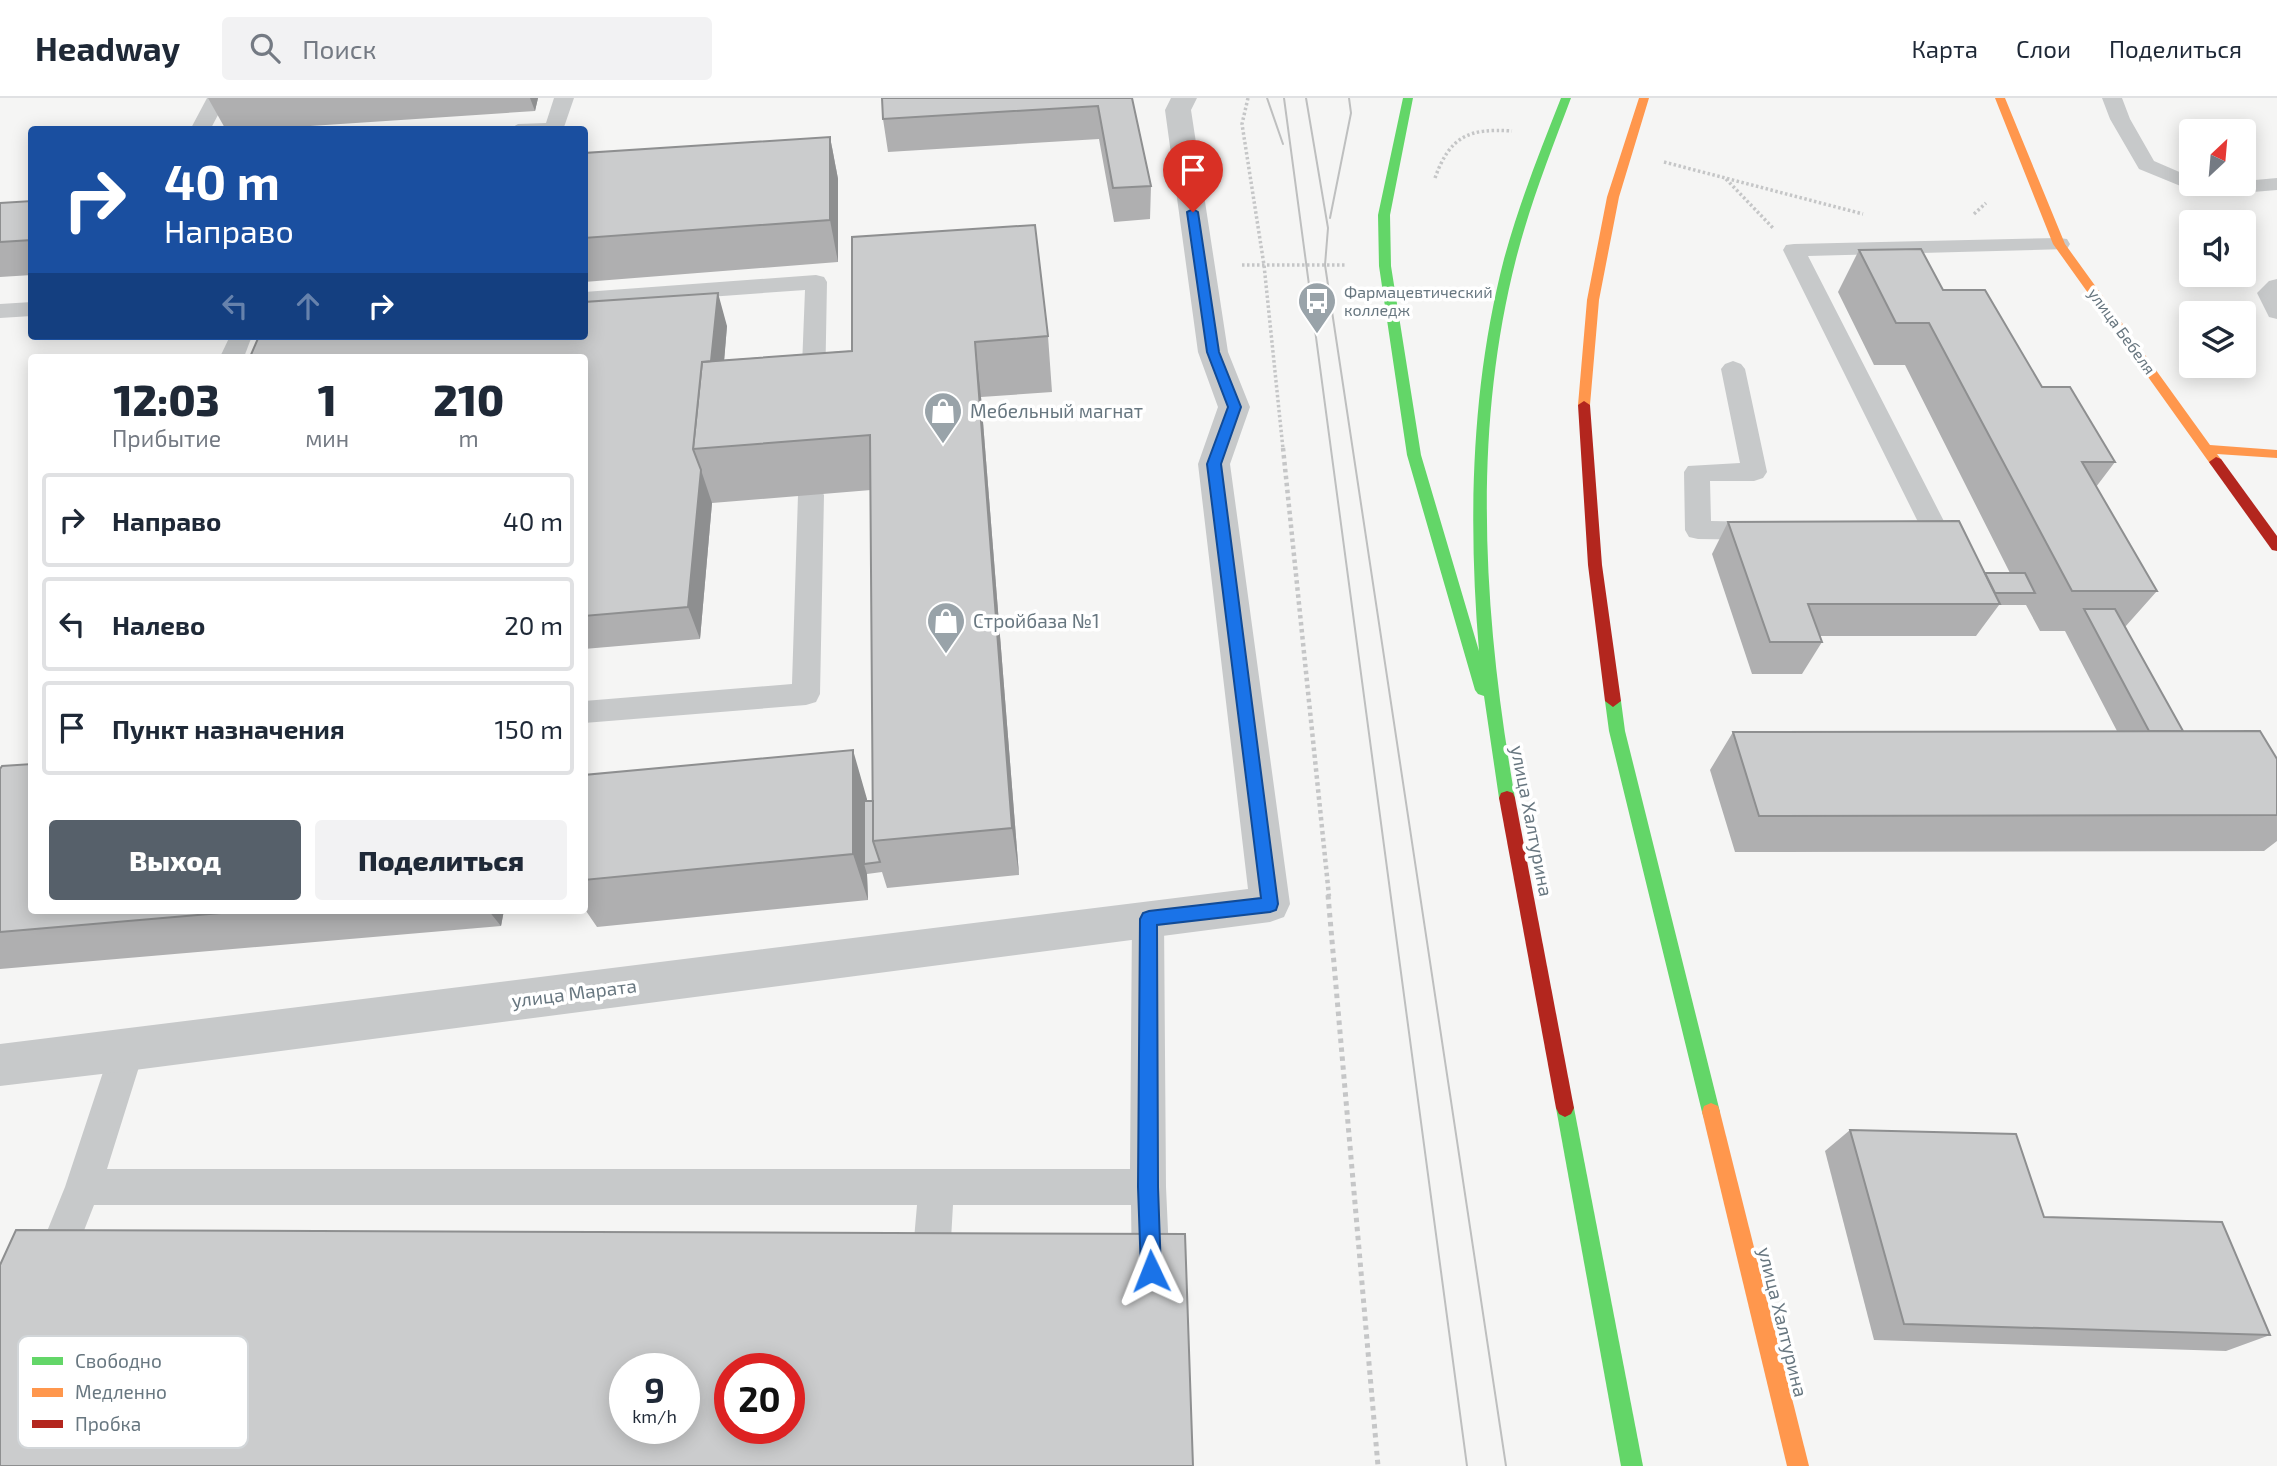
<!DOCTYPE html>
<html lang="ru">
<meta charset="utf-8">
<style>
:root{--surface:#fff;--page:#f2f2f3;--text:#1f2937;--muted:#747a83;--line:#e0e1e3;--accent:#56606a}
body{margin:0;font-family:"Exo 2",sans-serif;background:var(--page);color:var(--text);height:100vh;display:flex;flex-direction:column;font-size:26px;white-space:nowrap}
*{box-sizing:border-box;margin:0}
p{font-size:23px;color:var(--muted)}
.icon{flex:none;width:38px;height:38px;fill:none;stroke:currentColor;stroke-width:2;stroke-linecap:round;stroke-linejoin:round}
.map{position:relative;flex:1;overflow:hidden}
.panel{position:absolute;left:28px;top:256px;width:560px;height:560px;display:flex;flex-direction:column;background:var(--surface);border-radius:7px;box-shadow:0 4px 18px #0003}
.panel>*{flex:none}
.banner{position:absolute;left:28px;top:28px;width:560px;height:214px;border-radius:7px;box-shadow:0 4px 18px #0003;background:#1a4fa0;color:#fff;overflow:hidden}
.needle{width:46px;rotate:26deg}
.buttons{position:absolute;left:2179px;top:21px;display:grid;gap:14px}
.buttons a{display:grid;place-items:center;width:77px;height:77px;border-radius:7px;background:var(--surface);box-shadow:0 4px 18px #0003;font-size:35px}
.speed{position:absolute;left:609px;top:1255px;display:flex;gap:14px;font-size:35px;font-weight:700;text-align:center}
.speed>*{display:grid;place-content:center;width:91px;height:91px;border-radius:50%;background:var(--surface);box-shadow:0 4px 18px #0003;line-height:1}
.speed small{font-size:18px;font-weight:400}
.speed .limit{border:10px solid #d22;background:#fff;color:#111}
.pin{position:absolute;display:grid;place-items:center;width:60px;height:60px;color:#fff;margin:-72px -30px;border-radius:50% 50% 50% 0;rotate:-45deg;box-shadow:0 0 7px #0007}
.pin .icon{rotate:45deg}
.me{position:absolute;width:77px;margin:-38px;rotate:358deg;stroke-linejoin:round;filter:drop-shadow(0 0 5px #0008)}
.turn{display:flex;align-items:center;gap:24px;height:147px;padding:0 21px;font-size:32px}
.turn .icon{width:91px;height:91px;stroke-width:2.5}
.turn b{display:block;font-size:49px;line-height:60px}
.lanes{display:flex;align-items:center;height:66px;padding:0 21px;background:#0003;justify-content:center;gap:35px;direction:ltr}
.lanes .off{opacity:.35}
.eta{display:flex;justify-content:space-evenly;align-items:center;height:119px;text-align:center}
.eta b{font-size:42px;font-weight:800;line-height:49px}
.primary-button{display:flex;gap:14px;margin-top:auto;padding:14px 21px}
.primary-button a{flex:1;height:80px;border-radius:7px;background:var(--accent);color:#fff;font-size:28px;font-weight:800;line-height:80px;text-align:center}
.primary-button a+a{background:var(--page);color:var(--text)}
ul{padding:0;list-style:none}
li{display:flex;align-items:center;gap:21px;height:94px;margin:0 14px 10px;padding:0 7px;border:4px solid var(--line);border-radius:7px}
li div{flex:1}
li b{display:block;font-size:26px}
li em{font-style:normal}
header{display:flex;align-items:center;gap:42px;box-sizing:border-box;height:98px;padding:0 35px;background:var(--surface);border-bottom:2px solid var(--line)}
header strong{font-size:33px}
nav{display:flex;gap:38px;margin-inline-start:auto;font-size:24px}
.search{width:490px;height:63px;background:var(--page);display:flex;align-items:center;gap:18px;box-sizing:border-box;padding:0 24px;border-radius:7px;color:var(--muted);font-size:26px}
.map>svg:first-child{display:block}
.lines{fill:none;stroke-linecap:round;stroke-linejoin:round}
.path-far2{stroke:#c5c6c7;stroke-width:3.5;stroke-dasharray:2.5 2.5;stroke-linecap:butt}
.path-far1{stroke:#c5c6c7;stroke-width:4.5;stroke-dasharray:3.5 3.5;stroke-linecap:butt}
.path{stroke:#c5c6c7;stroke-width:5;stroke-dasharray:4.5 4.5;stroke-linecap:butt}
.lane{fill:#c7c9ca;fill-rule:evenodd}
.street{fill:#c7c9ca;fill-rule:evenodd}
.fast{fill:#63d668;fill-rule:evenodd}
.slow{fill:#ff974d;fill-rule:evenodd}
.jam{fill:#b3261e;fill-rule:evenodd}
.tram{stroke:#bebfbf;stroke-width:2}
.wall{fill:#afafb0}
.shaded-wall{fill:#8e8f90}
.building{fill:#cbcccd;stroke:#8e8f90;stroke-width:2;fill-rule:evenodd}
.route{fill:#1a73e8;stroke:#114b97;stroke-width:2}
.labels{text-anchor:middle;stroke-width:7;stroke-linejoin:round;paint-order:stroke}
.far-poi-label{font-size:16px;fill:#687780;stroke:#fff;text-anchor:start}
.far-street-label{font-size:16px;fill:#687780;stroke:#fff}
.poi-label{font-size:19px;fill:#687780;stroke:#fff;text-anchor:start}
.street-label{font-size:19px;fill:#687780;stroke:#fff}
.key{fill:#fff;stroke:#d2d6d9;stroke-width:2}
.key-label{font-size:19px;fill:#687780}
</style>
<header>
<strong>Headway</strong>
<div class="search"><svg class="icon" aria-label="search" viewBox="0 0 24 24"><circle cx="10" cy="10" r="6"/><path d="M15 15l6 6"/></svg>Поиск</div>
<nav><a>Карта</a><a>Слои</a><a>Поделиться</a></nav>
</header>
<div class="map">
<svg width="2277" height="1368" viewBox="0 0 2277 1368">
<rect width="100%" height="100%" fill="#f5f5f4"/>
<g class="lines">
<!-- path-far2 -->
<g class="path-far2">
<polyline points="1248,0 1242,26 1264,167 1283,351"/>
<polyline points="1664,64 1863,116"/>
<path d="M1435 80C1450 38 1469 30 1512 33"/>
<polyline points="1726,81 1773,130"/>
<polyline points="1974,116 1986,105"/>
<polyline points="1242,167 1345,167"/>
</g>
<!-- path-far1 -->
<polyline class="path-far1" points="1283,350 1329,798"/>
<!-- path -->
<polyline class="path" points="1328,797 1378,1368"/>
<!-- lane -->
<g class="lane">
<polygon points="207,0 227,0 210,32 190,32"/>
<polygon points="554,0 574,0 563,32 508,32 518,26 546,25"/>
<polygon points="2102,0 2122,0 2130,21 2154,63 2191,79 2191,86 2244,86 2244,83 2277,80 2277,92 2205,98 2139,71 2110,21"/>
<polygon points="2059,140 2067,141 2070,146 2067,151 1808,158 1950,435 1946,442 1937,444 1900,442 1896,435 1900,428 1919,426 1783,152 1786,147 1794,146"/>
<polygon points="816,177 824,179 827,184 825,294 821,300 813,302 805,300 801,294 805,192 584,208 584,194"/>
<polygon points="2277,181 2277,221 2269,219 2257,195 2269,183"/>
<polygon points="32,204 32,218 0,220 0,206"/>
<polygon points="230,238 252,238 244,259 220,259"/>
<polygon points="1733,263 1741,266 1745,271 1767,374 1763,380 1754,383 1710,383 1711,423 1765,424 1774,426 1778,433 1774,440 1765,442 1698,441 1689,439 1685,432 1684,374 1688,368 1740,365 1721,271 1725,266"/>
<polygon points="811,388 820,391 824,397 820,596 816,604 806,607 584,625 584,603 792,586 798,397 802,391"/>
<polygon points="1148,807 1159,811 1164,821 1166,1089 1170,1177 1164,1190 1151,1196 1138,1190 1132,1177 1131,1107 953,1107 949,1176 943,1189 930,1195 917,1189 911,1176 917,1107 94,1107 65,1181 52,1187 39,1181 33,1168 65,1089 110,953 115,942 127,937 139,942 144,953 107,1071 1130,1071 1132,821 1137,811"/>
</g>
<!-- street -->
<polygon class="street" points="1171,0 1197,0 1191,12 1228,254 1250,309 1230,366 1290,806 1284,819 1270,824 127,973 0,988 0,946 1248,791 1198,366 1218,309 1198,254 1165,12"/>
<!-- fast -->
<g class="fast">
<path d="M1403 0H1413L1390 117 1391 168 1421 357 1479 553C1468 423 1471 288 1504 161 1519 106 1540 53 1561 0H1571C1551 53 1530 106 1516 161 1471 337 1484 523 1515 700L1513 705H1501L1499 700 1484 598 1478 596 1475 592 1407 357 1379 168 1378 117Z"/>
<polygon points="1613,597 1621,603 1625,633 1720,1014 1718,1020 1711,1023 1704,1020 1702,1014 1609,633 1605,603"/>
<polygon points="1565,1001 1571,1004 1574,1010 1643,1368 1621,1368 1556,1010 1559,1004"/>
</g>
<!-- slow -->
<g class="slow">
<polygon points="1639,0 1649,0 1619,99 1599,202 1590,307 1584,311 1578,307 1587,202 1607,99"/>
<polygon points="1995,0 2005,0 2065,146 2210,347 2277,352 2277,360 2217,356 2223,364 2216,369 2211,367 2053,146"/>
<polygon points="1711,1005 1718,1008 1720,1014 1809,1368 1787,1368 1702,1014 1704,1008"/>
</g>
<!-- jam -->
<g class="jam">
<polygon points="1584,303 1590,307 1602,467 1621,603 1613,609 1605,603 1588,467 1578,307"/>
<polygon points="2216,359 2221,361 2277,438 2277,453 2272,452 2211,367 2209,364"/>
<polygon points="1507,693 1513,695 1515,700 1574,1010 1571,1016 1565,1019 1559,1016 1556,1010 1499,700 1501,695"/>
</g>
<!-- tram -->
<g class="tram">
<polyline points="1267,0 1283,46"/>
<polyline points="1284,0 1467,1368"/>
<polyline points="1306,0 1328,130 1325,167 1506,1368"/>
<polyline points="1330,120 1351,15 1349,0"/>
</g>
</g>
<!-- wall -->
<g class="wall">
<polygon points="208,0 538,0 535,13 250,32 226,32"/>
<polygon points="1132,0 1151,88 1150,121 1114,124 1099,41 888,54 883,21"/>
<polygon points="830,39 838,81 838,164 584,184 584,55"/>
<polygon points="32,103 32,177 0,179 0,105"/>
<polygon points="1859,152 1943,192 2042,289 2115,364 2096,389 2157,493 2125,529 2183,633 2277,661 2277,743 2264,753 1735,754 1710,672 1733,634 2117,633 2065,533 2040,533 2026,507 1999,507 1976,538 1820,538 1822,544 1802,576 1752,576 1712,456 1728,424 1985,475 2010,475 1905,267 1874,267 1838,194"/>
<polygon points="727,228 724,262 1048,238 1052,294 981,299 1019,777 887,790 882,774 867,776 868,802 597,829 584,810 584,677 867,701 867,703 873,703 871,392 712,405 700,541 584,551 584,259"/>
<polygon points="0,671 32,812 504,812 501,828 0,871"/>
<polygon points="1850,1032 2044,1119 2270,1237 2226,1253 1874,1242 1825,1053"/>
</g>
<!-- shaded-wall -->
<g class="shaded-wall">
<polygon points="530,0 538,0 535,13"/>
<polygon points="830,39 838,81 838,164 830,122"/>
<polygon points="718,195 727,228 717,349 703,350"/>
<polygon points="975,244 981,299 1019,777 1012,730"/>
<polygon points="701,372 712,405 700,541 688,509"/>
<polygon points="853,652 867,701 867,765 864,766 867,776 868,802 853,756"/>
<polygon points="488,812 504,812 501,828"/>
</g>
<!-- building -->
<g class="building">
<polygon points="882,0 1132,0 1151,88 1113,90 1098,8 883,21"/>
<polygon points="830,39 830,122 584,140 584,55"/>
<polygon points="32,103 32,142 0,144 0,105"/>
<polygon points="1035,127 1048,238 975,244 1012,730 873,743 870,337 693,351 702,264 852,253 852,139"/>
<polygon points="1921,151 1943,192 1985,192 2042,289 2070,289 2115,364 2082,364 2157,493 2072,493 1929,225 1896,225 1859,152"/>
<polygon points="718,195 711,263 702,264 693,351 701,372 688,509 584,518 584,259 250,259 259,238 584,238 584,204"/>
<polygon points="1959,423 2000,506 1808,506 1822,544 1770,544 1728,424"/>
<polygon points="1985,475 2025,475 2035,495 1995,495"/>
<polygon points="2084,511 2115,511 2183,633 2149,633"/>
<polygon points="2260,633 2277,661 2277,717 1759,718 1733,634"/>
<polygon points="853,652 853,756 584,782 584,677"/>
<polygon points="32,666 32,812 256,812 0,834 0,671 2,668"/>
<polygon points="864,703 873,703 873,743 880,764 864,766"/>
<polygon points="1850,1032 2016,1036 2044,1119 2222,1124 2270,1237 1904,1226"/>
<path d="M16 1132 1185 1136 1193 1368H0V1167ZM625 1270H684V1330H625ZM730 1270H789V1330H730Z"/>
</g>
<!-- route -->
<polygon class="route" points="1193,111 1198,114 1219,254 1241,309 1221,366 1278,806 1276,812 1270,814 1157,827 1158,1089 1161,1173 1158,1180 1151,1183 1144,1180 1141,1173 1138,1089 1140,821 1143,815 1149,813 1261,800 1207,366 1228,309 1207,254 1187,114"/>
<!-- icons -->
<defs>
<symbol id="bus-pin" viewBox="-11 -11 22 30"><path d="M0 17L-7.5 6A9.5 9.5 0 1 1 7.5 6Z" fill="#99a3a9" stroke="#fff"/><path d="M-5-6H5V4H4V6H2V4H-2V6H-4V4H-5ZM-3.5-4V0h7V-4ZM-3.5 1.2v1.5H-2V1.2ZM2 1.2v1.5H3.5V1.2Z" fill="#fff"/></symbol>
<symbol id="shop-pin" viewBox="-11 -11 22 30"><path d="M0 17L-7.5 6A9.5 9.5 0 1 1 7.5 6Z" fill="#99a3a9" stroke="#fff"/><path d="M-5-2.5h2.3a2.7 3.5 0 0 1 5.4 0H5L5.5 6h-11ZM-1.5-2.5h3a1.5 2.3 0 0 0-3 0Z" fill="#fff"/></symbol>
</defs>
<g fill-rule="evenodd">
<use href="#bus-pin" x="1295" y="181" width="44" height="60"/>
<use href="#shop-pin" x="921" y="291" width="44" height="60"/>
<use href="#shop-pin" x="924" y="501" width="44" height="60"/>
</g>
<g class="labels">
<!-- far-poi labels -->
<g class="far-poi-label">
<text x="1344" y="200">Фармацевтический<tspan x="1344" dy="18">колледж</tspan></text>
</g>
<!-- far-street labels -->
<g class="far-street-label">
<text transform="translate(2122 233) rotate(54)" y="6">улица Бебеля</text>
</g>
<!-- poi labels -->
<g class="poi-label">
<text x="970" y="320">Мебельный магнат</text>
<text x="973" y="530">Стройбаза №1</text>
</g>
<!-- street labels -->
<g class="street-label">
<text transform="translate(1532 723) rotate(79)" y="7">улица Халтурина</text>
<text transform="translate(574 895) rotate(-7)" y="7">улица Марата</text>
<text transform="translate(1783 1224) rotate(76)" y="7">улица Халтурина</text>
</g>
</g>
<!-- legend -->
<rect x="18" y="1238" width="230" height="112" rx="10" class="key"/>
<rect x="32" y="1259" width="31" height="8" fill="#63d668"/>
<rect x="32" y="1290" width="31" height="9" fill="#ff974d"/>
<rect x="32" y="1322" width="31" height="8" fill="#b3261e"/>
<g class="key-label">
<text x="75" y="1270">Свободно</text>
<text x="75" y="1301">Медленно</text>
<text x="75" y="1333">Пробка</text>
</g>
</svg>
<div class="buttons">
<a><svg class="needle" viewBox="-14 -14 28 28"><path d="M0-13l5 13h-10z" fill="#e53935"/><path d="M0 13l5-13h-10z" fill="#747a83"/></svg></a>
<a><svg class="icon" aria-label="sound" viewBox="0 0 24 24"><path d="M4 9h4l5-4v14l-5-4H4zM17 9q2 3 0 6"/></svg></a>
<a><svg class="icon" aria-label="layers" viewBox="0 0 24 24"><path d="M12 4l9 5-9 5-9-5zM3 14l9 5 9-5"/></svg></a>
</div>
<div class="speed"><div>9<small>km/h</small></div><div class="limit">20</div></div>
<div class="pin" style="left:1193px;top:114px;background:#d93025"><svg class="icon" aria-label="arrive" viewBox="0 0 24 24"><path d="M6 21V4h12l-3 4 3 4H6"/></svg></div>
<svg class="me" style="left:1151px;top:1173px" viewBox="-20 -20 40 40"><path d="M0-17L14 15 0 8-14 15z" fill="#1a73e8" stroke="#fff" stroke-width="4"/></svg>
<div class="banner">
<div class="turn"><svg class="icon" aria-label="right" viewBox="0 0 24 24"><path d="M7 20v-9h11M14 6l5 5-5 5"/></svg><div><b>40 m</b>Направо</div></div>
<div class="lanes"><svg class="icon off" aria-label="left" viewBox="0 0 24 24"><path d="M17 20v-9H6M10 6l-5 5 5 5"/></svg><svg class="icon off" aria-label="ahead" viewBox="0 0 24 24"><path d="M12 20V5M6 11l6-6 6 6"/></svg><svg class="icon" aria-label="right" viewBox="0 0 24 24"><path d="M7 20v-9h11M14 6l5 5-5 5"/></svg></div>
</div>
<section class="panel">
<div class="eta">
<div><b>12:03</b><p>Прибытие</p></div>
<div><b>1</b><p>мин</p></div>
<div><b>210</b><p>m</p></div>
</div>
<ul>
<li><svg class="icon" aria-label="right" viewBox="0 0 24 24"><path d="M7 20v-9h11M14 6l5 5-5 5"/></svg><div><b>Направо</b></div><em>40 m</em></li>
<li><svg class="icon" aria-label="left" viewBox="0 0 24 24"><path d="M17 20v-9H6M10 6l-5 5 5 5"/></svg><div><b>Налево</b></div><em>20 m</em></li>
<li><svg class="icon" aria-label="arrive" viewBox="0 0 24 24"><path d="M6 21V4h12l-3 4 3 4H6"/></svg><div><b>Пункт назначения</b></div><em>150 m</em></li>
</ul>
<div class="primary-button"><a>Выход</a><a>Поделиться</a></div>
</section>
</div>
